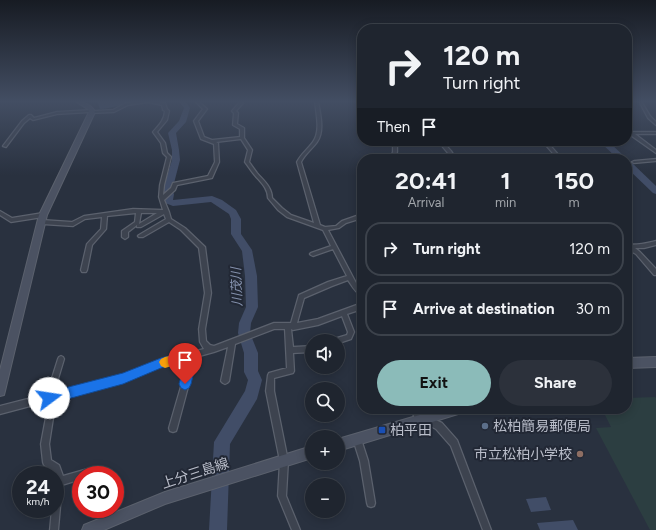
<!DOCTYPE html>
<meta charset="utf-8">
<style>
:root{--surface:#1f252f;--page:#2c313b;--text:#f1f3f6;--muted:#a1a5aa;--line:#3c424b;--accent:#8bbbb9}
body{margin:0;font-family:Figtree,"Noto Sans JP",sans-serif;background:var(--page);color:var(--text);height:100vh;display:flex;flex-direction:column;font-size:15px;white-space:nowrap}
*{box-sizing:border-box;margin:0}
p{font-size:13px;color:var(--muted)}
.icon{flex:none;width:22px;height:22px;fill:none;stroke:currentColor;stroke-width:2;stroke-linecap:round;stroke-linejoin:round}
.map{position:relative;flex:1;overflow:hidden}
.panel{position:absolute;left:357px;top:154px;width:275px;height:260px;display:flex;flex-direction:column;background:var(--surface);border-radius:16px;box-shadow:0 2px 10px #0003,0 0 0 1px var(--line)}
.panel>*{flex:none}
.top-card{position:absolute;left:357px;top:24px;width:275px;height:122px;border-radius:16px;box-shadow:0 2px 10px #0003,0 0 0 1px var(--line);background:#1f252f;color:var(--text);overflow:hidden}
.fabs{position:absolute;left:305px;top:334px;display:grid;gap:8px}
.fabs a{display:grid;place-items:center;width:40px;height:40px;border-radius:50%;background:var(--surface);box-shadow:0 2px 10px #0003,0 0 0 1px var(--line);font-size:20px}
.speed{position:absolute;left:12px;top:466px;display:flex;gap:8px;font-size:20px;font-weight:700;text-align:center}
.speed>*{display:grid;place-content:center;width:52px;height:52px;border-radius:50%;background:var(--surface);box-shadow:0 2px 10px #0003,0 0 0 1px var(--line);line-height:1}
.speed small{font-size:10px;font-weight:400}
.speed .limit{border:6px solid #d22;background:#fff;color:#111}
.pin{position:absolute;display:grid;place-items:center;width:34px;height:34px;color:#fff;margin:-41px -17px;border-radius:50% 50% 50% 0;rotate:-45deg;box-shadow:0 0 4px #0007}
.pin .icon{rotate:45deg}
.me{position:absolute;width:44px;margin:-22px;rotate:76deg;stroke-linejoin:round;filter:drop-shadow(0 0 3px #0008)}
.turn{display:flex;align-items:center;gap:14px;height:84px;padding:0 20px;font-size:18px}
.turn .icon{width:52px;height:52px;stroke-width:2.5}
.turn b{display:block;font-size:28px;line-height:34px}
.then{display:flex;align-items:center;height:38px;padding:0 20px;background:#0003;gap:8px;font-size:15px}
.eta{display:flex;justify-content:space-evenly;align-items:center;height:68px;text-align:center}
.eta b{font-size:24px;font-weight:700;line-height:28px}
.action{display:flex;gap:8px;margin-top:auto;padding:8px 20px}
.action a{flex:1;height:46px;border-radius:24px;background:var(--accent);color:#111;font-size:16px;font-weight:700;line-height:46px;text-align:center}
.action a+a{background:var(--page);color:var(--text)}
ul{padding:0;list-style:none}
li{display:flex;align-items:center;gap:12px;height:54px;margin:0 8px 6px;padding:0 12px;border:2px solid var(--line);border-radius:16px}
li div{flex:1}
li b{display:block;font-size:15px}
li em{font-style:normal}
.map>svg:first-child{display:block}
.green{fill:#2c3e41}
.water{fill:#414d67}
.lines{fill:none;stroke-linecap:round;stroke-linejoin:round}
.river{fill:#414d67;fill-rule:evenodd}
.street-casing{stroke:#5b616d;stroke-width:2.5}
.secondary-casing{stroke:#5b616d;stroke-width:2}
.street{fill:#3d434f;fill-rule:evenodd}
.secondary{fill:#4b5262;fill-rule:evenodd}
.route{fill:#1a73e8;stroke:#114b97}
.slow{fill:#f59e0b}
.service-dot{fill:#5c6f8a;stroke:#222835;stroke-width:1.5}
.transit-dot{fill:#1a4fb4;stroke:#222835;stroke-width:1.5}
.education-dot{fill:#8d6e63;stroke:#222835;stroke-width:1.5}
.labels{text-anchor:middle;stroke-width:4;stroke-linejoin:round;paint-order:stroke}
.water-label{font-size:13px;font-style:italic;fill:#8592ae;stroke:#222835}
.near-poi-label{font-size:14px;fill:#babeca;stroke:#222835;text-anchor:start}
.near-street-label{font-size:14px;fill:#babeca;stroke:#222835}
</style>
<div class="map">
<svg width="656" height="530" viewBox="0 0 656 530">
<rect width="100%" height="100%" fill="#29313f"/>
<!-- green -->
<polygon class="green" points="655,397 656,398 656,530 650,530 596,428 611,427 602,409 627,409 627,398"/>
<!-- water -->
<g class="water">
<path d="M97 101H139C124 103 115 108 100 109Z"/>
<polygon points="546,497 551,510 531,512 526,499"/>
<polygon points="573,520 578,530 540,530 537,523"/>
</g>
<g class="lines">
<!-- river -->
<g class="river">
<polygon points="179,101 185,101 190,108 186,122 176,133 179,150 180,160 172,191 174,194 173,200 212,196 222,200 236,210 241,219 241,234 252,250 257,276 258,307 251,323 250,333 258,353 258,371 262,380 257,399 230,444 227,530 209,530 214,442 245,391 248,380 244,372 244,353 238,333 239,323 246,307 245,276 242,251 231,234 231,219 229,214 211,202 173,206 165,203 163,201 164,195 162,192 172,160 172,150 168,133 179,121 184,108"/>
<polygon points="599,141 608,141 627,159 618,159"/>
<polygon points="627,161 630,161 656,186 656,194 653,193 627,168"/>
</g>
<defs>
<g id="street">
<path d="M144 101H152L165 103 167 109 169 111 167 120 157 132 165 143 167 153 171 157 164 185 163 195 171 188 173 183 208 176 215 162 214 144 201 139 194 121 203 109 195 101H198L207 109 198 121 204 137 212 140 240 137V129L233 125 234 113 232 111 239 103V101H241L243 103 236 111 238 113 237 124 244 128V138L252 150 249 162C252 166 254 169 257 173 263 180 272 187 272 198L282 208 291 215 314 223 297 162C301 154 308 149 313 142 321 131 316 114 315 101H318C320 113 325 131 317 142 312 149 305 154 301 162L320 225 325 227 336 226 342 221 362 214V218L346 223 339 228 328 230 356 283 362 290V296C356 293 352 286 348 280L332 286 304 298 297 323 318 319 362 303V309L347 314 354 332 351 339 339 343H338V341H336V340L337 338 347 335 348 332 342 316 318 325 293 330 291 329 293 347 312 346V352L293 353 294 371 293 373 274 378V391L288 461 286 496 300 530H292L278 496 280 461 266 391 268 375 269 373 287 368 285 329H274L235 344 229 381 227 383 225 384 223 383 221 381 228 347 214 352 196 357 177 428 176 431 173 432 170 431 169 428 189 359 161 366 123 381 56 399 49 444 51 460 59 465 63 476 91 468 94 469 95 472 94 475H81V479L62 485 58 530H50L52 509H55V475L53 471 44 465 43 462 41 444 49 401 0 414V406L47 394 58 359 59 357 61 356 63 357 64 359 54 392 123 375 161 360 204 349 200 342 199 329 205 293 199 248 181 230 169 222 143 237H139L138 236 139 235 166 219 164 214 141 227H137V225L128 232V237L125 239 122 237V231L135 222 136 213 107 216 106 229 92 245 87 270 86 272H82L81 270 87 244 101 229 102 217 85 219 73 226 42 224 40 222 42 220 72 222 84 216 133 209 163 210 159 197 160 185 167 157 163 153 161 143 153 132C159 125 164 121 165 111L163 110 162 105 148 102 128 105 114 112 92 113 90 112 57 114 33 120 30 118 24 123 6 147 3 146 22 121 29 115H31L34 118 57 112 92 110 94 111 113 110 126 103ZM241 139 248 150 245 162C248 166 250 169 253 173 259 181 268 187 268 198L278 210 287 217 323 230 331 246 311 253 310 254 311 255 313 256 333 249 347 276 328 282 299 295 291 323H274L214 346 210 345 206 341 205 329 211 293 205 247 185 228 171 219 169 212 164 200 175 190 177 185 212 178 219 162 218 143 216 142ZM141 213H157L139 224Z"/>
<polygon points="639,101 641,101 650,116 656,122 656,125 648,118"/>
<polygon points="629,132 656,132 656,134 635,134 656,150 656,153 629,134"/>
<polygon points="393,141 397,141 397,152 394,159 390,159 393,152"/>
<polygon points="438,141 442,141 451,151 456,159 452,159 448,153"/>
<polygon points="527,141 564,141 562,142 548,143 562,159 558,159 544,143 529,142"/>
<polygon points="656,159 656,161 634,163 632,162 634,161"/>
<polygon points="0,211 12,218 43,213 45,215 43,217 11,222 0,215"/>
<path d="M656 241V245L644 248H635L640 252 656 269V275H654L636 254 627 249V244C636 246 647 243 656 241Z"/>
<polygon points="411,409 419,409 422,416 425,415 442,423 457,440 491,530 483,530 451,446 436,429 423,422 420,424 417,423"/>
<polygon points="357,435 360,436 368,461 375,503 374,506 371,507 368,506 367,503 360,461 353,439 354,436"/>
</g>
<g id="secondary">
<path d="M75 101C82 101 92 105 95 112L47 215 5 391 4 395 0 396V370L39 215 89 112V110Z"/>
<polygon points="656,357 656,367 627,368 627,358"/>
<polygon points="440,409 463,409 462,413 458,414 338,451 338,439"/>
<polygon points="312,446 312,458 165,504 104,530 82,530 84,525 165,492"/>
</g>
</defs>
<!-- street casing -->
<use href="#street" class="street-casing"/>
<!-- secondary casing -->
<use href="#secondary" class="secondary-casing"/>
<!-- street -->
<use href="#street" class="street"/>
<!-- secondary -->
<use href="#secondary" class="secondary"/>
</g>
<!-- sky -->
<linearGradient id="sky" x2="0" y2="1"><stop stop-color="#171b23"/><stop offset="0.58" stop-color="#434e63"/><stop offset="1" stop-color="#434e63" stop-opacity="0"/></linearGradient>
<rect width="656" height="175" fill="url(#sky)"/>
<!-- route -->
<polygon class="route" points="193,350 197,352 198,355 191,384 189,388 185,390 181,388 179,384 185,362 161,368 123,384 49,404 44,402 43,398 44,393 49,392 123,373 161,358"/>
<!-- slow -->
<polygon class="slow" points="193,350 197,352 198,355 195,366 191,368 187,366 185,362 165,368 161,366 159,362 161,359 165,357"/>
<!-- markers -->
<circle class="service-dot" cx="485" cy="426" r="4"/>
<rect class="transit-dot" x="378" y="426" width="8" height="8" rx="2"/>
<circle class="education-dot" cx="580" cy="454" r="4"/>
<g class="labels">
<!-- water labels -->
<g class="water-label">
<text transform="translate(236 287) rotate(-92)" y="5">川茂川</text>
</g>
<!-- near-poi labels -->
<g class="near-poi-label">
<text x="493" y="431">松柏簡易郵便局</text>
<text x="390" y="435">柏平田</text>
<text x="572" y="459" text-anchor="end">市立松柏小学校</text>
</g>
<!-- near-street labels -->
<g class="near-street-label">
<text transform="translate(195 473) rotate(-18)" y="5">上分三島線</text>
</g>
</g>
</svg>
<div class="fabs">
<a><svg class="icon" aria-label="sound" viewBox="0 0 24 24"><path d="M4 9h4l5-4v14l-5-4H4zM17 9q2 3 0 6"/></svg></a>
<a><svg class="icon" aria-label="search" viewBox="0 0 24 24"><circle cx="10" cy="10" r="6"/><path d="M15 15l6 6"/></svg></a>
<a>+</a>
<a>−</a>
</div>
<div class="speed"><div>24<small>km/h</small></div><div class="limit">30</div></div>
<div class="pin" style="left:185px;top:384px;background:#d93025"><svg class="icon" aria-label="arrive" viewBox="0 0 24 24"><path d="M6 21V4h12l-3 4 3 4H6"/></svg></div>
<svg class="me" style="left:49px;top:398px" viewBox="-20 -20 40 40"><circle r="19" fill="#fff"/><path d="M0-13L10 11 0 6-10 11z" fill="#1a73e8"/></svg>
<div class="top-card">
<div class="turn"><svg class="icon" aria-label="right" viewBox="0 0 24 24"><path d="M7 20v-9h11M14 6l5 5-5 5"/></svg><div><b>120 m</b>Turn right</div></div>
<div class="then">Then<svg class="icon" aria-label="arrive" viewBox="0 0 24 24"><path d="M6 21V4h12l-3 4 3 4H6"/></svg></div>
</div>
<section class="panel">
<div class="eta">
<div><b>20:41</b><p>Arrival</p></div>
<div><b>1</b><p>min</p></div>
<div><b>150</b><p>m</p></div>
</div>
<ul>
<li><svg class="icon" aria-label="right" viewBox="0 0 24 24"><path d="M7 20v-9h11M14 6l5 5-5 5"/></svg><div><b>Turn right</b></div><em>120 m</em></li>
<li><svg class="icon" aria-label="arrive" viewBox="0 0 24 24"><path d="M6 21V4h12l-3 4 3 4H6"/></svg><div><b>Arrive at destination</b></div><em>30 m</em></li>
</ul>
<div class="action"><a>Exit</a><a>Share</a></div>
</section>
</div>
